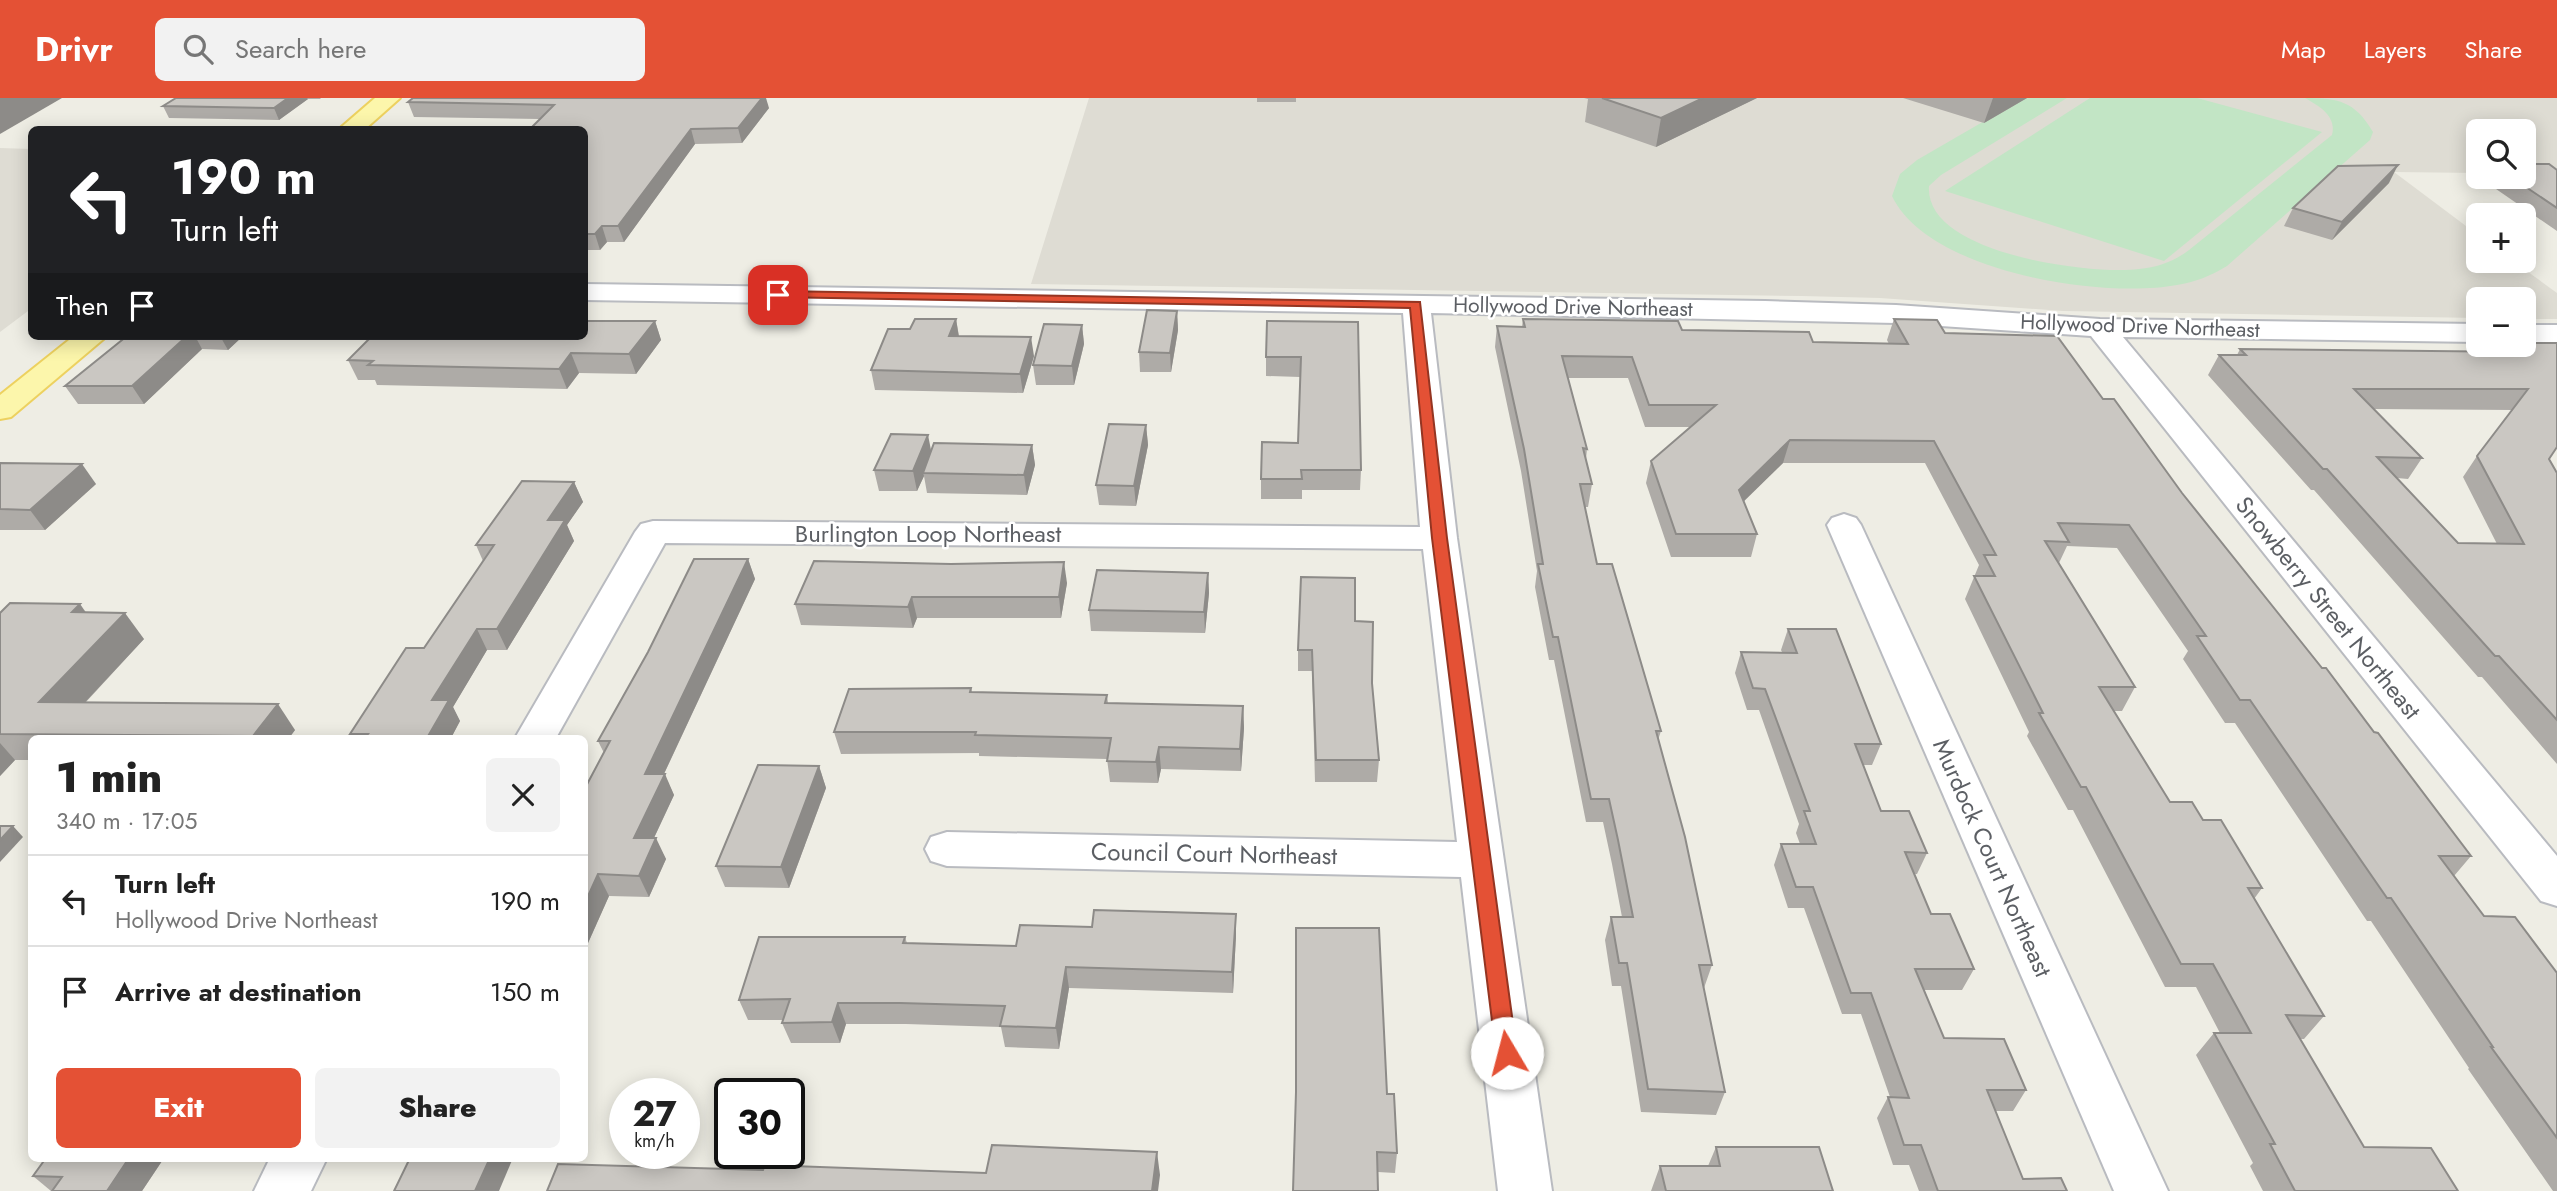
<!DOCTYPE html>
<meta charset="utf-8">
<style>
:root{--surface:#fff;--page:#f2f2f2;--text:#222;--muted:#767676;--line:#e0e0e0;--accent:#e45135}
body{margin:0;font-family:Jost,sans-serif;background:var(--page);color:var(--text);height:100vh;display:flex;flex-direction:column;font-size:26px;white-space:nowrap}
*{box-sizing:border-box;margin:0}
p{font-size:23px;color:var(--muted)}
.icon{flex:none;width:38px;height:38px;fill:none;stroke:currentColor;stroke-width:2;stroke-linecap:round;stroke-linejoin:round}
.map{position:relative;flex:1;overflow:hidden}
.sheet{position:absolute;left:28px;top:637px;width:560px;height:427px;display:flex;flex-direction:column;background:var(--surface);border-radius:10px;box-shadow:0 4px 18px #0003}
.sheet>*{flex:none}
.guide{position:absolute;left:28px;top:28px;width:560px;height:214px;border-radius:10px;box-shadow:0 4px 18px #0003;background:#202124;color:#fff;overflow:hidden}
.controls{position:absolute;left:2466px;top:21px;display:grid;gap:14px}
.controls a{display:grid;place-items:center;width:70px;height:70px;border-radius:10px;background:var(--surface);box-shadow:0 4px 18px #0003;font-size:35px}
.speed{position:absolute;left:609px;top:980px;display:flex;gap:14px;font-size:35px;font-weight:700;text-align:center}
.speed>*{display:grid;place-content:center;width:91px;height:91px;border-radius:50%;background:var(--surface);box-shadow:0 4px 18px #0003;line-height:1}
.speed small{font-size:18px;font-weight:400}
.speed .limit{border:4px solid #111;border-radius:10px;background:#fff;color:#111}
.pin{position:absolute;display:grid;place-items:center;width:60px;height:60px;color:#fff;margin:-30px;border-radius:14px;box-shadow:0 4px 10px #0006}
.me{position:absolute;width:77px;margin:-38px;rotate:352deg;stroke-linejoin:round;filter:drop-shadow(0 0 5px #0008)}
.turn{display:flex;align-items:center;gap:24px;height:147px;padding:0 28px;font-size:32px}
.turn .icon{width:91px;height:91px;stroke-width:2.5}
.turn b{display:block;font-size:49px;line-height:60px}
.then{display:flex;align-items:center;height:66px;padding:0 28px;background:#0003;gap:14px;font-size:26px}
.round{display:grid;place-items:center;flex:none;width:74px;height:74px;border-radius:10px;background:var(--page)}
.summary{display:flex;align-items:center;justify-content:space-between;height:119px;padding:0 28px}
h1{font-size:42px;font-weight:800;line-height:52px}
.cta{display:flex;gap:14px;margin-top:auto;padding:14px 28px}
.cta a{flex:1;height:80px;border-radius:10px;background:var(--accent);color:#fff;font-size:28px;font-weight:800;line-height:80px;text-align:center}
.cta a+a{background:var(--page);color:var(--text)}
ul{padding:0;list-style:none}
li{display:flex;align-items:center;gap:21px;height:91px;padding:0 28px;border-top:2px solid var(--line)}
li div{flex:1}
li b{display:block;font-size:26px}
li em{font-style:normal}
header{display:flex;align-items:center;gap:42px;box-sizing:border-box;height:98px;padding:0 35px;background:var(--accent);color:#fff}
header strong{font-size:33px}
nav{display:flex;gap:38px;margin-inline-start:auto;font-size:24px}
.search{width:490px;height:63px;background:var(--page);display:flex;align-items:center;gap:18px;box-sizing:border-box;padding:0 24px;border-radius:10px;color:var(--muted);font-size:26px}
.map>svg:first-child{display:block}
.education{fill:#dedcd3}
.green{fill:#c2e5c5}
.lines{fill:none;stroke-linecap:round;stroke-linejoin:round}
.minor-casing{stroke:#b9bbc0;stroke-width:4}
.major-casing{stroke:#edd15f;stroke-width:4}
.minor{fill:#fff;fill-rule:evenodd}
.major{fill:#fcf6ab;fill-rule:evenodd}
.wall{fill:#aeaba7;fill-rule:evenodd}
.shaded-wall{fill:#8d8b88}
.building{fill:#cac7c2;stroke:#8d8b88;stroke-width:2;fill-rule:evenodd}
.route{fill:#e45135;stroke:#943522;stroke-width:2}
.labels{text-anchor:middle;stroke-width:5;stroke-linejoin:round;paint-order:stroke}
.far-street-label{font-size:21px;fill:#5c5f64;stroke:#fff}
.street-label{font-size:24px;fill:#5c5f64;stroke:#fff}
</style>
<header>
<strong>Drivr</strong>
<div class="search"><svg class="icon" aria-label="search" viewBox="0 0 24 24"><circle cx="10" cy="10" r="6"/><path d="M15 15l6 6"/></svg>Search here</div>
<nav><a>Map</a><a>Layers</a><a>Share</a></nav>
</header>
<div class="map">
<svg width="2557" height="1093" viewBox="0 0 2557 1093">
<rect width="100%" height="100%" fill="#eeede4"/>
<!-- education -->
<g class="education">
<polygon points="1089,0 2557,0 2557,76 2524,75 2524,33 2478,33 2478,75 2394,74 2478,137 2478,163 2513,163 2557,195 2557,221 2524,221 2524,201 2478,201 2478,220 2063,213 1880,200 1802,198 1031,186"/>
<polygon points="0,50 31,51 32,210 0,234"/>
</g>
<!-- green -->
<g class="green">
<path d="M2024 0H2067L1941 77 1929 88C1924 156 2091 177 2139 171 2158 169 2173 164 2189 152L2332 37C2337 18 2319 8 2305 0 2338 0 2355 3 2373 34L2370 42 2227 168C2211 178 2195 184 2177 187 2101 201 1928 174 1892 98L1900 76 1917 62Z"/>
<polygon points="2090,0 2197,0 2322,34 2164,163 1945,93"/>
</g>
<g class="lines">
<defs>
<g id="minor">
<polygon points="584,186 1765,203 1896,207 2100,221 2478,226 2478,244 2123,239 2557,758 2557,808 2541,803 2091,238 1896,225 1431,215 1457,440 1552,1093 1498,1093 1461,779 947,768 931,763 925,751 931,739 947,734 1457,744 1423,451 665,445 556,640 515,640 635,434 641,426 653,423 1420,429 1403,215 584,202"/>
<rect x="2524" y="227" width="33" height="18"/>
<polygon points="1844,416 1856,420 1861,427 2168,1093 2114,1093 1827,427 1832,420"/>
<polygon points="270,1060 327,1060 311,1093 254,1093"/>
</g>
<g id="major">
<polygon points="375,0 400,0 364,32 338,32"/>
<polygon points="74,238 107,238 11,319 0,321 0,297"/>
</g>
</defs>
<!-- minor casing -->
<use href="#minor" class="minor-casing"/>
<!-- major casing -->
<use href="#major" class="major-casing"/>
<!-- minor -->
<use href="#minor" class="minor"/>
<!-- major -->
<use href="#major" class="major"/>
</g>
<!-- wall -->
<g class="wall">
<polygon points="176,0 321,0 320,1 308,1 279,22 169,20 163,8"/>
<rect x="1257" y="0" width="39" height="4"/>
<polygon points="1584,0 1757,0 1656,49 1585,24 1588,1"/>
<polygon points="1903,0 2027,0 1984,25"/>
<polygon points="408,4 769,10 742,45 695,46 624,144 607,144 600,152 584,152 584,32 539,21 414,19"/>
<polygon points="2557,72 2557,133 2483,82 2485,79 2524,79"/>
<polygon points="2389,85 2332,142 2284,128 2293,110"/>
<polygon points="1177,213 1178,232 1171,274 1140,274 1139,254"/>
<polygon points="956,221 959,238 1034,258 1023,295 875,292 871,272 910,231"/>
<polygon points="1523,221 1682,232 1813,244 1889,246 1887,242 1894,221 1945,235 2103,301 2182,395 2374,634 2471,758 2454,778 2484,818 2557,875 2557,1093 2553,1093 2468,971 2469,970 2371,823 2367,823 2235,625 2225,625 2183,561 2188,553 2117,450 2067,448 2059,465 2135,589 2122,613 2114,613 2170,704 2203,722 2262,790 2254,801 2324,918 2304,941 2300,941 2364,1049 2458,1093 2263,1093 2250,1068 2253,1065 2196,957 2214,935 2220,935 2196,889 2165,889 2073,712 2068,712 2027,638 2029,634 1965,501 1979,467 1925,365 1783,365 1743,403 1757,436 1751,459 1671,459 1646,385 1651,363 1690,329 1645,329 1628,280 1568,280 1587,351 1586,361 1592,386 1588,409 1585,409 1597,466 1661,633 1658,642 1712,867 1704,890 1725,994 1716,1017 1641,1014 1621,888 1612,888 1605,842 1611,819 1622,819 1612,766 1603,724 1586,724 1554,562 1549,562 1535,489 1537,473 1521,373 1495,249 1497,228 1522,229"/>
<polygon points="655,223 661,242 636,276 579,275 567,291 377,287 375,282 358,282 348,262 584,238"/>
<polygon points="1358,224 1361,372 1360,392 1302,392 1302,401 1261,401 1261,381 1298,345 1300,279 1266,278 1266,259"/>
<polygon points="1082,227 1084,246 1074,287 1036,287 1033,267"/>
<polygon points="127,238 243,238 228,252 202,251 144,306 78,306 65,288"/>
<path d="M2512 247H2524L2549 361 2557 375V666L2482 579H2478L2314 392H2311L2208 277 2219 257H2237L2240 251 2508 254ZM2374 311 2513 312 2477 358 2463 379 2497 446 2458 445 2397 380 2408 381 2422 360Z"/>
<polygon points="1146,327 1148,347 1136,408 1099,407 1096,387"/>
<polygon points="1032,347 1035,367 1027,397 927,395 924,378 917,393 879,393 874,372 931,353"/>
<polygon points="0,365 96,386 45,432 0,432"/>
<polygon points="574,384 583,404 567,427 574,443 507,552 487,552 453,609 460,623 451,640 353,640 350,636 424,550 483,463 476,447"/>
<polygon points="748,461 755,481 664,676 674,697 654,740 666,761 649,799 609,798 584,854 604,655 598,643"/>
<polygon points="1208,475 1209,495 1205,535 1091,533 1089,512"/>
<polygon points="1067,485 1061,520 917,520 913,530 801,527 795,506"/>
<polygon points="86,514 144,541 86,604 295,632 289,640 32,640 32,662 15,662 0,678 0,515"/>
<polygon points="1355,523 1372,585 1379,662 1377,684 1315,684 1312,573 1298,573 1298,552"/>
<polygon points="1788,531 1881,646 1872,667 1863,667 1881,713 1927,755 1917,776 1915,776 1931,816 1974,871 1962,892 1924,892 1944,940 2026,992 2013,1013 1995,1013 2023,1081 2067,1093 1919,1093 1909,1067 1893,1067 1877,1020 1888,999 1890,999 1861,916 1842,916 1804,810 1788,810 1774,767 1781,746 1800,746 1796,735 1799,726 1759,612 1747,612 1735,575 1741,554 1782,554 1781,552"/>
<polygon points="971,590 972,594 1107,597 1108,605 1243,608 1244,630 1241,673 1161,671 1158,685 1110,684 1107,661 979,658 979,655 841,656 834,634"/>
<polygon points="819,668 826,690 789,790 725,789 716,768"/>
<polygon points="1236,816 1236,837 1233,895 1069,890 1059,951 1005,949 1001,929 906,926 846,926 840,945 791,945 782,925 783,922 748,922 739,902 905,839 907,845 1016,848 1092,829"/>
<polygon points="1387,996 1397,1055 1395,1075 1378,1074 1293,1093"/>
<polygon points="1716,1049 1833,1093 1651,1093 1660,1068 1708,1068"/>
<polygon points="46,1060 164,1060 142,1093 51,1093 33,1078"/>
</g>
<!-- shaded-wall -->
<g class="shaded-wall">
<polygon points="0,0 62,0 0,36"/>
<polygon points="288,0 307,0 308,1 279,22 274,10"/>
<polygon points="753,0 766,0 769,10 742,45 738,30"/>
<polygon points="1703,0 1757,0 1656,49 1661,20"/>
<polygon points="1993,0 2027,0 1984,25"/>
<polygon points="691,31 695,46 624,144 618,128"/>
<polygon points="2398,67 2389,85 2332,142 2342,124"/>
<polygon points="602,128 607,144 600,152 595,136"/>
<polygon points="1177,213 1178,232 1171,274 1170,255"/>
<polygon points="956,221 959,240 949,238"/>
<polygon points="655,223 661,242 636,276 629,256"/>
<polygon points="1082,227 1084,246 1074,287 1072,268"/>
<polygon points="187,238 195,238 202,251 144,306 132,288"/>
<polygon points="220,238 243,238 228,252"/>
<polygon points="1031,239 1034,258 1023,295 1020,276"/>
<polygon points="571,255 579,275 567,291 559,271"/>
<polygon points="1146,327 1148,347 1136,408 1134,388"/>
<polygon points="928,337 932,357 923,375 924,378 917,393 913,373"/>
<polygon points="1790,342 1783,365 1733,414 1739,392"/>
<polygon points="1032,347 1035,367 1027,397 1024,377"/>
<polygon points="82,366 96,386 45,432 30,412"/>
<polygon points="574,384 583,404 567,427 574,443 507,552 497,531 548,422"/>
<polygon points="748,461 755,481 654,697 645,676"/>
<polygon points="1064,464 1067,485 1061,520 1059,499"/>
<polygon points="1208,475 1209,495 1205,535 1204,514"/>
<polygon points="912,499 917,520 913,530 908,509"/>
<polygon points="80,506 99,533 72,514"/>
<polygon points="125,515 144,541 61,630 39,604"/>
<polygon points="477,531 487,552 453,609 460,623 451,640 427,640 432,602"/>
<polygon points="278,606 295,632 289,640 255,640 253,638"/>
<polygon points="1243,608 1244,630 1241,673 1240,651"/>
<polygon points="0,645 15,662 0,678"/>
<polygon points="1159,649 1161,671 1158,685 1156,664"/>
<polygon points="819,668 826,690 789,790 781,769"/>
<polygon points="665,676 674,697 644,761 634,740"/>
<polygon points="13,728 23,739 0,764 0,742"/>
<polygon points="656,740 666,761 649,799 639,778"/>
<polygon points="598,776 609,798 584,854 584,807"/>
<polygon points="1236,816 1236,837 1233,895 1232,874"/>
<polygon points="1066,869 1069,890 1059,951 1056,930"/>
<polygon points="838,905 846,926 840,945 832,924"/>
<polygon points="1157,1054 1160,1077 1158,1093 1152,1093"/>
<polygon points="129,1060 164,1060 142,1093 107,1093"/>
<polygon points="490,1060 513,1060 499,1093 475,1093"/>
</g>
<!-- building -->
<g class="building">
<polygon points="176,0 288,0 274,10 163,8"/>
<polygon points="413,0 762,0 738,30 691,31 618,128 602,128 595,136 584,136 584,32 529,32 554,7 408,4"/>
<polygon points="1602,0 1703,0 1661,20"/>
<polygon points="2524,66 2549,66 2557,72 2557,110 2511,79 2524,79"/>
<polygon points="2398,67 2342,124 2293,110 2338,68"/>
<polygon points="1147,212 1177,213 1170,255 1139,254"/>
<polygon points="915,221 956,221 949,238 1031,239 1020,276 871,272 888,231 910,231"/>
<polygon points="1523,221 1678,223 1682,232 1809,234 1813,244 1908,246 1894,221 1937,222 1945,235 2057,238 2103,301 2114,301 2182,395 2322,570 2326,570 2374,634 2378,635 2471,758 2439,758 2484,818 2515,819 2557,875 2557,1040 2491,949 2493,949 2391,800 2387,800 2250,602 2240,602 2197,538 2206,538 2129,427 2058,425 2069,444 2045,443 2135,589 2099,589 2170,704 2192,704 2203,722 2221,722 2262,790 2248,790 2324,918 2286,917 2364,1049 2431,1050 2458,1093 2295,1093 2270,1046 2275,1046 2214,935 2251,935 2213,866 2181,866 2086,689 2081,689 2039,615 2043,615 1974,478 1995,478 1984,457 1996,457 1934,343 1790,342 1739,392 1757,436 1676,436 1651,363 1716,307 1649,307 1632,259 1562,258 1587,351 1583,350 1592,386 1580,386 1597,466 1612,466 1661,633 1656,633 1685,739 1712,867 1699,867 1725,994 1648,991 1627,865 1619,865 1611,819 1633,819 1618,742 1609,701 1591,701 1558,539 1553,539 1538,466 1543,466 1524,351 1497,228 1525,229"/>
<polygon points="584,223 655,223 629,256 571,255 559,271 368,267 373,263 348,262 372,238 584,238"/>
<polygon points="1267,223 1358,224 1361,372 1301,372 1302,381 1261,381 1262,344 1298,345 1301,259 1266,259"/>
<polygon points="1044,226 1082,227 1072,268 1033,267"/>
<polygon points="127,238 187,238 132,288 65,288"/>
<path d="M2524 245H2557V349L2549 361 2557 375V622L2499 558H2495L2327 371H2323L2219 257H2246L2240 251 2526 254 2517 247H2524ZM2354 291H2528L2477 358 2524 446 2458 445 2377 359 2422 360Z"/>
<polygon points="1109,326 1146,327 1134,388 1096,387"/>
<polygon points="891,336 928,337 913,373 874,372"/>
<polygon points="934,345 1032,347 1024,377 923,375"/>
<polygon points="0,365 82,366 30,412 0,411"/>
<polygon points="522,383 574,384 548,422 565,422 497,531 477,531 432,602 449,602 427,640 365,640 368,636 350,636 406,550 424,550 494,447 476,447"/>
<polygon points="694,461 748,461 645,676 665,676 634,740 656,740 639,778 598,776 584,807 584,692 610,643 598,643 648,554"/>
<polygon points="814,463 951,466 1064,464 1059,499 912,499 908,509 795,506"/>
<polygon points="1097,472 1208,475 1204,514 1089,512"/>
<polygon points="1301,479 1355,480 1355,523 1373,524 1372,585 1379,662 1316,662 1312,552 1298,552"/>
<polygon points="10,505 80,506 72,514 125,515 39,604 278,606 253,638 0,636 0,515"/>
<polygon points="1788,531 1836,531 1881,646 1855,646 1881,713 1909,713 1927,755 1905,754 1931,816 1950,816 1974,871 1915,871 1944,940 2004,941 2026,992 1987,992 2023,1081 2061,1080 2067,1093 1938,1093 1921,1047 1904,1047 1888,999 1909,1000 1871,895 1851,895 1813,789 1796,789 1781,746 1816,746 1804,713 1810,713 1765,591 1753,590 1741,554 1797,555"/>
<polygon points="971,590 970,594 1107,597 1105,605 1243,608 1240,651 1159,649 1156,664 1107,663 1111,640 975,637 976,634 834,634 849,591"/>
<polygon points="758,667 819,668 781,769 716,768"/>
<polygon points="0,728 13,728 0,742"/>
<polygon points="1094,812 1236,816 1232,874 1066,869 1056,930 1000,928 1005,908 900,905 838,905 832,924 782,925 790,901 739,902 759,839 905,839 903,845 1016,848 1020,827 1092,829"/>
<polygon points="1296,830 1379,830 1387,996 1394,996 1397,1055 1377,1054 1378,1093 1293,1093 1296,994"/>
<polygon points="992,1047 1157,1054 1152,1093 547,1093 558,1066 763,1072 765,1067 986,1075"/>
<polygon points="1716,1049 1819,1049 1833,1093 1666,1093 1660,1068 1720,1068"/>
<polygon points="46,1060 129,1060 107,1093 52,1093 62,1079 33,1078"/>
<polygon points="410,1060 490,1060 475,1093 394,1093"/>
</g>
<!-- route -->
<polygon class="route" points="778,193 1420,204 1447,440 1517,955 1514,962 1507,964 1499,962 1496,955 1432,440 1410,210 774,199 774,194"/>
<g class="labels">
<!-- far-street labels -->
<g class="far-street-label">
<text transform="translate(1573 209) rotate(1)" y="7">Hollywood Drive Northeast</text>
<text transform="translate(2140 228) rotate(2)" y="7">Hollywood Drive Northeast</text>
</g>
<!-- street labels -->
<g class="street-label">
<text x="928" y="444">Burlington Loop Northeast</text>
<text transform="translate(2328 510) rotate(51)" y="8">Snowberry Street Northeast</text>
<text transform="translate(1214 756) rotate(1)" y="8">Council Court Northeast</text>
<text transform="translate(1992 760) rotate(66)" y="8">Murdock Court Northeast</text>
</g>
</g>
</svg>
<div class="controls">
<a><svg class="icon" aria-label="search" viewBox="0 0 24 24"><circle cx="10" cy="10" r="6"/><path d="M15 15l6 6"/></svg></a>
<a>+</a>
<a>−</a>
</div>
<div class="speed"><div>27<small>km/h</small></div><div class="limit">30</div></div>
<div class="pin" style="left:778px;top:197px;background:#d93025"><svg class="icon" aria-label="arrive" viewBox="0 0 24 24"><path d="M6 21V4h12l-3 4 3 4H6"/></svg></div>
<svg class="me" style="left:1507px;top:955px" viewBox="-20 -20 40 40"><circle r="19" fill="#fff"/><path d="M0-13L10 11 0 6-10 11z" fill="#e45135"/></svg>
<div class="guide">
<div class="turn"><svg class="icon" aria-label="left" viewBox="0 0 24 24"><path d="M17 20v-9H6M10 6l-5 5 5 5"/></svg><div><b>190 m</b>Turn left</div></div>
<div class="then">Then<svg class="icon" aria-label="arrive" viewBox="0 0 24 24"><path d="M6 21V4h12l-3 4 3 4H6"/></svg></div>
</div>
<section class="sheet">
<div class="summary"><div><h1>1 min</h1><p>340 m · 17:05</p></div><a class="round"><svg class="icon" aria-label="close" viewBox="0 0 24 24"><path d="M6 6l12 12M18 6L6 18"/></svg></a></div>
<ul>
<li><svg class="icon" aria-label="left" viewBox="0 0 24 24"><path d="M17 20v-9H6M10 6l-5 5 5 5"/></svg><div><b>Turn left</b><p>Hollywood Drive Northeast</p></div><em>190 m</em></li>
<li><svg class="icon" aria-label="arrive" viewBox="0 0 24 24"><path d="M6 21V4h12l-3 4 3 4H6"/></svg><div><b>Arrive at destination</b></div><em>150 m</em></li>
</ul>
<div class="cta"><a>Exit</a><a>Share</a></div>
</section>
</div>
